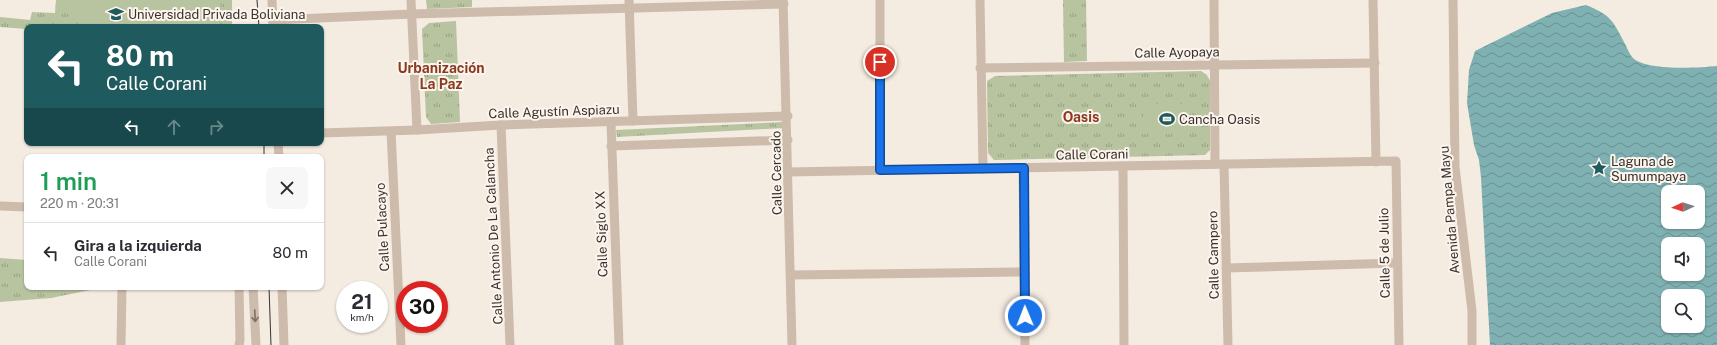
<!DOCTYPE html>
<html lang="es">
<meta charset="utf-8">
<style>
:root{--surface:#fff;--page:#f7f7f7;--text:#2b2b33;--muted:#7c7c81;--line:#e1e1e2}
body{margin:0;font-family:"Public Sans",sans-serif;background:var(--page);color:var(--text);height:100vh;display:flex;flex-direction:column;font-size:15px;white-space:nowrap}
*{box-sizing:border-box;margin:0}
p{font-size:13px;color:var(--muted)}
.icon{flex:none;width:22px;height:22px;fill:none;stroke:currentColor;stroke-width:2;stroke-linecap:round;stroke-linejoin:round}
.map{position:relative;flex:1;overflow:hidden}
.sheet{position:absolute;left:24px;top:154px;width:300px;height:136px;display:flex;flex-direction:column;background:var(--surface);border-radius:8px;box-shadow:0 1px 3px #0004}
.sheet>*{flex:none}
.hud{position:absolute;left:24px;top:24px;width:300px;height:122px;border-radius:8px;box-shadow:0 1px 3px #0004;background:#1f5a5e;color:#fff;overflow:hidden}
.needle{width:26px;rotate:266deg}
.buttons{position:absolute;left:1661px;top:185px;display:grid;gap:8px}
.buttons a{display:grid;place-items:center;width:44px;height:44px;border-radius:8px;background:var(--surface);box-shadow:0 1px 3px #0004;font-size:20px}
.speed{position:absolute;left:336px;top:281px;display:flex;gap:8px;font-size:20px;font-weight:700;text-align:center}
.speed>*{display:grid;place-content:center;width:52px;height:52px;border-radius:50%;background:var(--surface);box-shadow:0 1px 3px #0004;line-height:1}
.speed small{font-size:10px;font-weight:400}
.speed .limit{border:6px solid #d22;background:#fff;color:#111}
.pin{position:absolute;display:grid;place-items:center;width:34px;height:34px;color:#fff;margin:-17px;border:2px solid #fff;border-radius:50%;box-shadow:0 1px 4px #0007}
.me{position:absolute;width:44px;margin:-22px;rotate:359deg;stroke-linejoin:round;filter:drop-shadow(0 0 3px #0008)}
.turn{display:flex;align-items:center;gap:14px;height:84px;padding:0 16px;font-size:18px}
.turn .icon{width:52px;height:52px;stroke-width:2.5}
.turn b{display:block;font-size:28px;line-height:34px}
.lanes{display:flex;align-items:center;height:38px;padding:0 16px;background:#0003;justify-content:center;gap:20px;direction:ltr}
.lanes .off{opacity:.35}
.round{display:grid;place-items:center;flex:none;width:42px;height:42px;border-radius:8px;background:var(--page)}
.headline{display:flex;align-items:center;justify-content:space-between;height:68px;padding:0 16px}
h1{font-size:24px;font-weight:600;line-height:30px;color:#1e9e55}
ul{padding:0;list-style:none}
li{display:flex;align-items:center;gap:12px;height:60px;padding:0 16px;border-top:1px solid var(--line)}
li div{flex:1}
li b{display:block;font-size:15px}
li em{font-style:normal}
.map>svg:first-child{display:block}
.grass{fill:url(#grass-tufts)}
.pitch{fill:#b8c4a0}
.water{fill:url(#water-waves);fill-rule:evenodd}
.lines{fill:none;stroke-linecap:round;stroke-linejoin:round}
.street{stroke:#cdbbac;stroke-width:9}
.tram{stroke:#3b302b;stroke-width:1}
.oneway{stroke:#7d6f65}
.route-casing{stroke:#114b97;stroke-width:10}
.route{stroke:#1a73e8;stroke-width:7}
.labels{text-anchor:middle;stroke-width:4;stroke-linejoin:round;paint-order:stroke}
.poi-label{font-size:13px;fill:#3b302b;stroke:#fbf5ee;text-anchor:start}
.street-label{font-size:13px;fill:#3b302b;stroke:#fbf5ee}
.neighbourhood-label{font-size:14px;font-weight:bold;fill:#8c3b22;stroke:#fbf5ee}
</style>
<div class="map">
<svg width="1717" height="345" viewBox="0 0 1717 345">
<defs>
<pattern id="grass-tufts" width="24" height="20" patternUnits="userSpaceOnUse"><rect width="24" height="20" fill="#b8c4a0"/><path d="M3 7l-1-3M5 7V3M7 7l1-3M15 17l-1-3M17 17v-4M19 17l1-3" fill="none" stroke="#97a083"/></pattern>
<pattern id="water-waves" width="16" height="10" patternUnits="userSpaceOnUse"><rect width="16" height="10" fill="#7fb0b2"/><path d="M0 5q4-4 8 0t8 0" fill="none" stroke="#699091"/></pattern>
</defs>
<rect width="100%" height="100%" fill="#f4ebe1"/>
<!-- grass -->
<g class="grass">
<polygon points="56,0 232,0 232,27 27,27 27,29 0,27 0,17 30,20 32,12 55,13"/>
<polygon points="426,0 472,0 472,7 427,9"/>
<polygon points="1063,0 1086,0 1087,61 1064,62"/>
<polygon points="456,21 460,122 431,124 426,117 422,29 429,23"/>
<polygon points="1201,71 1207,75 1210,81 1210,150 1205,155 994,160 988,153 987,81 995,76"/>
<polygon points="783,122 783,128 617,137 616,130"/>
<polygon points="0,258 27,260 27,287 105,287 51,298 0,302"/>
</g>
<!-- pitch -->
<g class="pitch">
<polygon points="70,0 221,0 219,27 132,27 68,22"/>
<rect x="1143" y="104" width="47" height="30"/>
</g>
<!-- water -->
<path class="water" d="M1586 5C1610 15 1612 19 1624 42 1627 47 1629 54 1633 58 1647 71 1698 68 1717 66V345H1490L1481 177 1479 160 1474 145 1467 103 1469 70 1475 51 1552 13ZM1668 192H1698V222H1668ZM1668 244H1698V274H1668ZM1668 296H1698V326H1668Z"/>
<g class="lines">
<!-- street -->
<g class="street">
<polyline points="272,0 273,27"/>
<polyline points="411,0 417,130"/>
<polyline points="629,0 633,121"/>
<polyline points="783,0 792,345"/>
<polyline points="880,0 880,170"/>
<polyline points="980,0 983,169"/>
<polyline points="1214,0 1215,164"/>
<polyline points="1373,0 1376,162"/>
<polyline points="1453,0 1455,167 1472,311 1472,345"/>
<polyline points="273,20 412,14 784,4"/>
<polyline points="980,68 1375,63"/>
<polyline points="611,122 619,345"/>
<polyline points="501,125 510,345"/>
<polyline points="391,131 401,345"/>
<polyline points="321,133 417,130 501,125 788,116"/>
<polyline points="278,143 279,157"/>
<polyline points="611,146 788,140"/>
<polyline points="1224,164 1228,345"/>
<polyline points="1123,166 1124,345"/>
<polyline points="1023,168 1025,345"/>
<polyline points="788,172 1396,161 1399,345"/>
<polyline points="0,206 27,207"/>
<polyline points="1226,268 1397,263"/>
<polyline points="791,275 1024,272"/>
<polyline points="253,287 256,345"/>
<polyline points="282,287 284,345"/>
<polyline points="121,345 122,287"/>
<polyline points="239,345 240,340 239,287"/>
</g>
<!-- tram -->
<g class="tram">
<polyline points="257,0 259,27"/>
<polyline points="264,143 264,157"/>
<polyline points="269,287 271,345"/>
</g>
</g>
<!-- one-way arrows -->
<defs><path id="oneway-shaft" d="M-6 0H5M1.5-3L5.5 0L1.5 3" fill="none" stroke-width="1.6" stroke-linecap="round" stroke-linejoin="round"/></defs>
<use class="oneway" href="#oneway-shaft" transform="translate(255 316) rotate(87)"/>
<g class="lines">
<defs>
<polyline id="route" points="880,62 880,170 1024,168 1025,316"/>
</defs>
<!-- route casing -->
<use href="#route" class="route-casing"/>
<!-- route -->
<use href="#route" class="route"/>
</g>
<!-- icons -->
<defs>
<symbol id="university-bare" viewBox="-9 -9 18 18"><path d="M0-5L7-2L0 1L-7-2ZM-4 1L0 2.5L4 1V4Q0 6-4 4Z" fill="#1f5a5e" stroke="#fbf5ee" stroke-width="2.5" paint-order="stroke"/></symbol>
<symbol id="stadium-bare" viewBox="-9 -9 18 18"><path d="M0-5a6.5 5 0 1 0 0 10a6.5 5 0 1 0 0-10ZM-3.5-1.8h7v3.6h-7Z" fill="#1f5a5e" stroke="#fbf5ee" stroke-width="2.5" paint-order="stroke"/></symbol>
<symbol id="sight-bare" viewBox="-9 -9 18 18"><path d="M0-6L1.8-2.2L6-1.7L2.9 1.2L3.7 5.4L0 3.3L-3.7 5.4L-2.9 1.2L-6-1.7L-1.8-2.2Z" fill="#1f5a5e" stroke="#fbf5ee" stroke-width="2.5" paint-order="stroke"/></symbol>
</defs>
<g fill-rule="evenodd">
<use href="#university-bare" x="105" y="3" width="22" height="22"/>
<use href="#stadium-bare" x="1156" y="108" width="22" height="22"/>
<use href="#sight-bare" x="1588" y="157" width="22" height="22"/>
</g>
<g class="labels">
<!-- poi labels -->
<g class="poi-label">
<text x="128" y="19">Universidad Privada Boliviana</text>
<text x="1179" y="124">Cancha Oasis</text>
<text x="1611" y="166">Laguna de<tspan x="1611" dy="15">Sumumpaya</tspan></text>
</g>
<!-- street labels -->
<g class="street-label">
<text transform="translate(1177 52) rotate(-1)" y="5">Calle Ayopaya</text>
<text transform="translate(554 111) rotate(-2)" y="5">Calle Agustín Aspiazu</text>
<text transform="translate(1092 154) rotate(-1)" y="5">Calle Corani</text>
<text transform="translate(776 173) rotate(-91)" y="5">Calle Cercado</text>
<text transform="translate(1449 210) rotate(-95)" y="5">Avenida Pampa Mayu</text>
<text transform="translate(382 227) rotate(-93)" y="5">Calle Pulacayo</text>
<text transform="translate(601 234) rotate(-92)" y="5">Calle Siglo XX</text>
<text transform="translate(493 236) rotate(-93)" y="5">Calle Antonio De La Calancha</text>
<text transform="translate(1384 253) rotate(-91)" y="5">Calle 5 de Julio</text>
<text transform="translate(1213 255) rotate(-91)" y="5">Calle Campero</text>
</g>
<!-- neighbourhood labels -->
<g class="neighbourhood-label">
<text x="441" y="73">Urbanización<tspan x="441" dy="16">La Paz</tspan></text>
<text x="1081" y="122">Oasis</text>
</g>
</g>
</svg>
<div class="buttons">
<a><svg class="needle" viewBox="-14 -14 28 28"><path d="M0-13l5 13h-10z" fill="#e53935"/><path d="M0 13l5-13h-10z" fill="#7c7c81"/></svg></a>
<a><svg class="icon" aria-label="sound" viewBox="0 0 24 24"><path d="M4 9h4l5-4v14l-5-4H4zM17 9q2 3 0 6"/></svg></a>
<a><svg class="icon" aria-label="search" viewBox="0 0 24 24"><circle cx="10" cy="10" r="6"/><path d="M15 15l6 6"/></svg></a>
</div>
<div class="speed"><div>21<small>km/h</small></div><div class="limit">30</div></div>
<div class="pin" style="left:880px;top:62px;background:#d93025"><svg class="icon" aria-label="arrive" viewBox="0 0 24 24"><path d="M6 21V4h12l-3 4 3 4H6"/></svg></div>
<svg class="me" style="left:1025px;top:316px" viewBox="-20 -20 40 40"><circle r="17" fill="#1a73e8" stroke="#fff" stroke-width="3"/><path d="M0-11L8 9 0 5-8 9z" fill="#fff"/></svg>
<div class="hud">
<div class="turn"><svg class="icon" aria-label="left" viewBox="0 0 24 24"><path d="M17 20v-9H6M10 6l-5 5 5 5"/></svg><div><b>80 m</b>Calle Corani</div></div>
<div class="lanes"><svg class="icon" aria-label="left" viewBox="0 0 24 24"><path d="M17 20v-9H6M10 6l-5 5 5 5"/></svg><svg class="icon off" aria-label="ahead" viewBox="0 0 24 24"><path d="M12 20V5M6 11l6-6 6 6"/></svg><svg class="icon off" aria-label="right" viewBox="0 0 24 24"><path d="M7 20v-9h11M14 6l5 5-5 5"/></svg></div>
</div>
<section class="sheet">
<div class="headline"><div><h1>1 min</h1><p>220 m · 20:31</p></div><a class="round"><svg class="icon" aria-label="close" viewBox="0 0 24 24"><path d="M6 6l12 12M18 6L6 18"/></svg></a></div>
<ul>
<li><svg class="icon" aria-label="left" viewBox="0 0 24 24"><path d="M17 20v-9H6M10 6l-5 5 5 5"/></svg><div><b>Gira a la izquierda</b><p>Calle Corani</p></div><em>80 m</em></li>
</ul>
</section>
</div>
